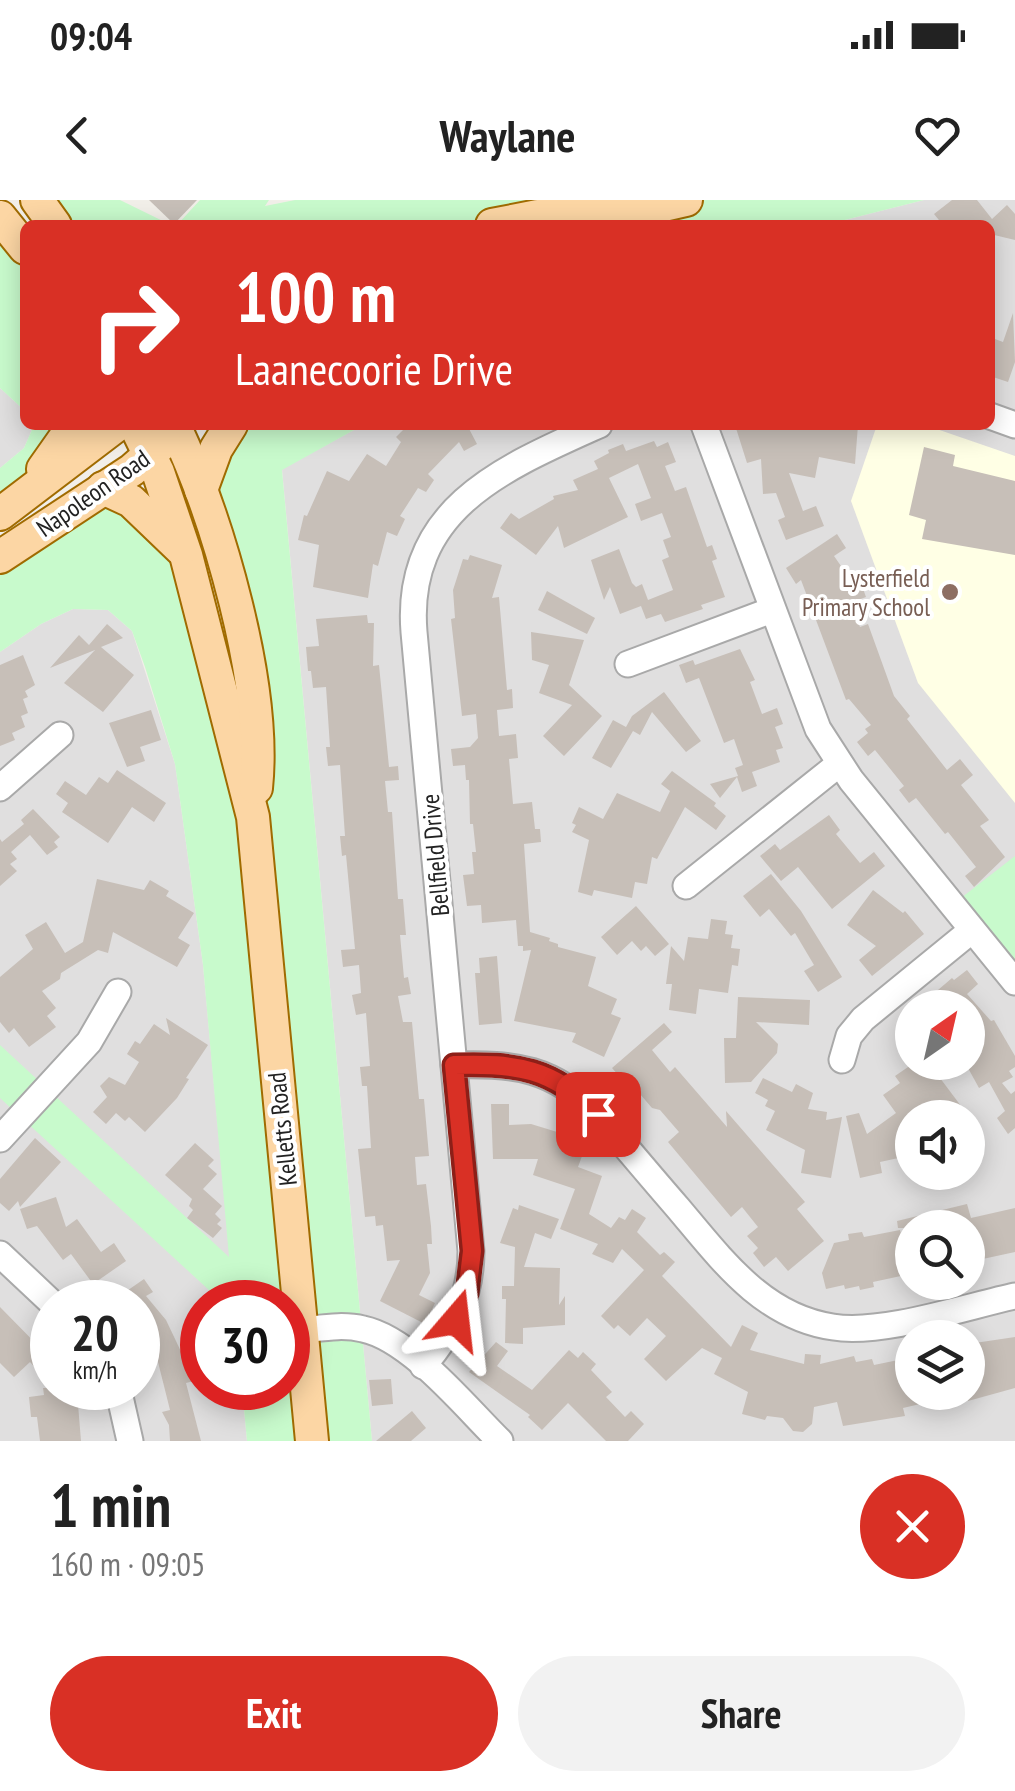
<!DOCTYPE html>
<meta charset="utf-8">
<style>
:root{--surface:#fff;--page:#f2f2f2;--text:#222;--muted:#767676;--accent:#d93025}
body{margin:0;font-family:"PT Sans Narrow",sans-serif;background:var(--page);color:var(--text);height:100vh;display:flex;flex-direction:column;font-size:38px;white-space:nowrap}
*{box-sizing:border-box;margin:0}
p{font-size:32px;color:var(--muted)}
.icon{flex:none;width:55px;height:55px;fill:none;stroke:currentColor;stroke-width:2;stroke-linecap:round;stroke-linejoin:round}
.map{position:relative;height:1241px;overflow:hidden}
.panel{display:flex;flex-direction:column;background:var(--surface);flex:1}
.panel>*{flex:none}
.banner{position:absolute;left:20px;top:20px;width:975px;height:210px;border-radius:15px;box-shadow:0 5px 25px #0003;background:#d93025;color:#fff;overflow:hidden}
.needle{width:65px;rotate:34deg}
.fabs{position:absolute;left:895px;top:790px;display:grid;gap:20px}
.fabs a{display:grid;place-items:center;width:90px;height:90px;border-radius:50%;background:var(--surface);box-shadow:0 5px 25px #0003;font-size:50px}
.speed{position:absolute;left:30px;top:1080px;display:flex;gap:20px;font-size:50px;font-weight:700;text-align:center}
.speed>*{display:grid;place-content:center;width:130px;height:130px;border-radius:50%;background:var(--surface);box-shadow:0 5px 25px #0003;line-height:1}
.speed small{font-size:25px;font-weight:400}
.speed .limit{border:15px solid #d22;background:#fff;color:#111}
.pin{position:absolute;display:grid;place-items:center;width:85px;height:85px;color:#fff;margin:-42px;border-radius:20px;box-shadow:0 5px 15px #0006}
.me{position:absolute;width:110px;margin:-55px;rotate:17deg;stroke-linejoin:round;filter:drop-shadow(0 0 8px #0008)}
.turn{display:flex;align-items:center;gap:35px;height:210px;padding:0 50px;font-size:45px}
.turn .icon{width:130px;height:130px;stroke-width:2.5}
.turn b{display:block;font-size:70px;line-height:85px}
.round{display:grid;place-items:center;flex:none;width:105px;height:105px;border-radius:52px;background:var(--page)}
.overview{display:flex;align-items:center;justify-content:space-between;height:170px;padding:0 50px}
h1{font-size:60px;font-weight:700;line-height:75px}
.cta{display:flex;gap:20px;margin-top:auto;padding:20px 50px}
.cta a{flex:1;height:115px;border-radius:60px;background:var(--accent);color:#fff;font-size:40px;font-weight:700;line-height:115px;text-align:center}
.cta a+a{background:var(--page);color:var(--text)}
.status{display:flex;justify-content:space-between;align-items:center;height:70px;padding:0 50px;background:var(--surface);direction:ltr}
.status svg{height:28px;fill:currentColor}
header{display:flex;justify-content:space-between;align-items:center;height:130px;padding:0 50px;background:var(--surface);font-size:45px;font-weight:700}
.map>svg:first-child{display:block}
.residential{fill:#e0dfdf;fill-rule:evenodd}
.education{fill:#ffffe5}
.park{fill:#c8facc}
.building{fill:#c7bfb8}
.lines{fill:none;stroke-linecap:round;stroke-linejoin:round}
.minor-casing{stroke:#a9a9a9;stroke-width:29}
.major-casing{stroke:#a06b00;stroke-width:36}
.minor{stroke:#fff;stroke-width:25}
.major{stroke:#fcd6a4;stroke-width:32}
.route-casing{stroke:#8d1f18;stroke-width:25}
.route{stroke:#d93025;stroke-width:18}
.education-dot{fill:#8d6e63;stroke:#fff;stroke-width:4}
.labels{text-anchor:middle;stroke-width:8;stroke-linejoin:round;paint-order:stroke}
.street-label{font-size:25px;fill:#222;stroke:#fff}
.education-label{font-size:25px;fill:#785e54;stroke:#fff;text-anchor:end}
</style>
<div class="status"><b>09:04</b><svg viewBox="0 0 49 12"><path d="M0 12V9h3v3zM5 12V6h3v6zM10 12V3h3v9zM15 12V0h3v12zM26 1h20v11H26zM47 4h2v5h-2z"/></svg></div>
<header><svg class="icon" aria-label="back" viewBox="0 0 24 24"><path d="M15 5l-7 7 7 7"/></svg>Waylane<svg class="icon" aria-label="heart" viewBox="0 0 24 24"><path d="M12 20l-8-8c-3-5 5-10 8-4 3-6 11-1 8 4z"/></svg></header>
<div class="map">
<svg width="1015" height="1241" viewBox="0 0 1015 1241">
<rect width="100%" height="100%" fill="#f2efe9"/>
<!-- residential -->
<g class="residential">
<path d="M924 0H1015V1241H372L282 269 363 225H990V25H825ZM912 808H968V862H912ZM912 918H968V972H912ZM912 1028H968V1082H912ZM912 1138H968V1192H912Z"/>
<polygon points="0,188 25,211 25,225 34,225 24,248 0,268"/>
<path d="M73 409 108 410 132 431 175 564 203 765 234 1102H202V1188H242L247 1241H0V452L41 424ZM52 1102H138V1188H52Z"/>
</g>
<!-- education -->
<polygon class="education" points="877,225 925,225 1015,256 1015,603 918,483 851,301"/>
<!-- park -->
<g class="park">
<polygon points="36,0 120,0 171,25 55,25"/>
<polygon points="200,0 269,0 265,6 295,0 924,0 825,25 177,25"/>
<polygon points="0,17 25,48 25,211 0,188"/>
<polygon points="34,225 74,225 0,314 0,268 24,248"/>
<polygon points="231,225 363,225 282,270 372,1241 247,1241 242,1188 288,1188 288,1102 222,1102 0,898 0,845 229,1057 203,765 175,564 145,467 132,431 108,410 73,409 41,424 0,452 0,357 103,288 186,355 257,575 201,290"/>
<polygon points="1015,656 1015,782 952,705"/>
</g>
<!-- building -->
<g class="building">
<polygon points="149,0 197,0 174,24"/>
<polygon points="952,0 977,0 992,19 1007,5 1015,14 1015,40 990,34 990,25 943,25 934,14"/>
<polygon points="1013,113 1015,162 1008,182 990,176 995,160 990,158 990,154 995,139 1003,142"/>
<polygon points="408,225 467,225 477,244 464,251 459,242 428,274 434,280 426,292 418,288 400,316 405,319 397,336 387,332 378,366 373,364 368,398 313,387 319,345 298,340 304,315 307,316 327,271 349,281 367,254 386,266 401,242 396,237"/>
<polygon points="735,225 858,225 855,264 819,257 815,278 789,273 803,311 816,306 824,326 786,340 778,320 785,317 776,293 763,294 761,259 747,263"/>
<polygon points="654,241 657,247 668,242 676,262 665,266 675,291 686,287 707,347 712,345 717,359 712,361 725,397 701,405 703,409 665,422 661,414 646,419 641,406 620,414 610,387 604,400 591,360 619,349 632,383 636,387 642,384 648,400 673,390 662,360 669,357 663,340 671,337 662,313 641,321 635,304 651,298 638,264 609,278 628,317 564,348 558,326 536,355 500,328 511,313 519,319 554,299 553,296 578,290 573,280 598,269 594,261 609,253 608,250 623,244 626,251"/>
<polygon points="924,247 955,255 953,266 1015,281 1015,355 922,339 926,320 909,315"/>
<polygon points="837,334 846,348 834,356 848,376 857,372 866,397 850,403 860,427 868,424 894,496 910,516 907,519 947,570 960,559 973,575 961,585 989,620 980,626 1005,657 974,687 965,676 976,667 948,632 945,634 916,598 909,603 899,590 904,586 875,550 868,556 857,542 868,533 865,529 871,525 849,499 846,500 801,380 796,384 786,368"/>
<polygon points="470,355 502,365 492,398 499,397 507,490 512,489 513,508 497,510 499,536 516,534 518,558 509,559 513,604 532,602 535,629 540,629 541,642 524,644 530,732 550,738 549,741 558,744 558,747 596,757 588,786 617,799 611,814 621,818 604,857 572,842 576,833 514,821 531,750 523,751 523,746 518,746 516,720 482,723 481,705 467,706 463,675 474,674 472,652 476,652 473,624 470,624 469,580 466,580 465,565 453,566 451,549 470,547 478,538 476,514 462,516 451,419 455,418 453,390 463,359 468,360"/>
<polygon points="547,391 595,418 587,434 538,410"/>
<polygon points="367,415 368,423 374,423 373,466 379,465 389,567 398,566 399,580 385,581 388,612 392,612 398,699 403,699 406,735 400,735 404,778 408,777 411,794 398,796 403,822 412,822 419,899 424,899 429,956 415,957 417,985 426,984 431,1026 432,1044 427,1044 430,1073 419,1095 435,1103 425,1124 380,1101 400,1060 387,1061 383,1025 376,1026 375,1016 365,1017 358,949 371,948 367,886 362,886 360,867 370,866 366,813 356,815 352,795 361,793 359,765 343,767 341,750 355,749 346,655 342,656 340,636 345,636 340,565 328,566 326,547 330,547 326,487 313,488 311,471 308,471 306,447 319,446 316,419"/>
<polygon points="107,424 123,438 101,447 134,475 103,512 64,483 95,450 50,468 79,435 89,445"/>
<polygon points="531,432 584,440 569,485 602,516 564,556 543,536 572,505 539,493 549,465 532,460"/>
<polygon points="740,449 755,480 750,482 762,514 777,508 783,524 775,527 783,548 776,550 780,562 752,572 757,586 742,592 737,577 720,598 710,584 738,576 735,568 743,565 734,539 724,543 699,478 686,483 679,465 693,460 695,465"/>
<polygon points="23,455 35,485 25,491 28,497 23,499 28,513 21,516 25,527 12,533 15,540 0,546 0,465"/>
<polygon points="664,492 701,541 686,552 652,512 640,535 633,531 611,568 592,558 613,520 626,527 632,516"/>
<polygon points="151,510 161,540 140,547 145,561 127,567 109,523"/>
<polygon points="117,570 166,603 154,622 132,607 108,643 62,612 68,603 56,594 65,581 86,595 99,577 108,583"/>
<polygon points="672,571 716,603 714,606 726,616 716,630 685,607 657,659 652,657 647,684 635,682 632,698 594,690 592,696 578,692 589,640 572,632 576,625 572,623 579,607 603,619 617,593 660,612 670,591 661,584"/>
<polygon points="33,609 60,637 54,642 58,647 47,655 30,635 11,652 17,659 10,664 17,671 0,686 0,639 2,642 24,624 21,620"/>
<polygon points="829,615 840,630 836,634 860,663 874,652 885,666 832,709 798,667 781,681 760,656 775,644 780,650"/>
<polygon points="771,674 801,711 842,777 818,792 804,771 814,765 795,733 791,736 769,709 760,717 743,696"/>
<polygon points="97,679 144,690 150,680 169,691 166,696 194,713 178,738 190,745 177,767 113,732 108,753 98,750 61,773 60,779 42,791 56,808 47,816 56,827 29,847 14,828 9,833 0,822 0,777 33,749 25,735 46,722 65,753 83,742"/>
<polygon points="873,690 903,713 905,711 924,734 872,776 859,760 876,746 847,725"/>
<polygon points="636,706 669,744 655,756 646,746 641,751 632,741 617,755 601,737"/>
<polygon points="711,719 727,721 725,734 733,735 731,748 740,749 738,766 732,765 728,793 699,789 696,814 669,810 672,784 666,784 671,746 684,761 688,737 708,739"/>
<polygon points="497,756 502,823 479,825 475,773 480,773 479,758"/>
<polygon points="967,770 978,784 967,794 991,821 994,820 1015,856 1015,867 1009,871 1013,877 1002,883 1011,894 1015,891 1015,928 1008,934 997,918 1005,911 989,882 979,888 968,868 968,808 917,808 952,778 954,780"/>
<polygon points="738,797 810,800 809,825 756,822 778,844 777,853 751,882 725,883 724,838 736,838"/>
<polygon points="166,818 208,845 186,878 189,879 177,898 145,932 129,917 125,921 116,913 106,924 93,912 107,897 100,886 109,877 125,885 139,862 127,854 135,841 140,844 154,824 170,835"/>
<polygon points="664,823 672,832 652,850 670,872 675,867 727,927 726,911 805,1002 797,1009 824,1041 788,1071 776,1057 764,1067 753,1053 758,1048 747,1036 758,1027 742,1007 731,1017 668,942 679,932 660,910 652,908 640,894 637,896 612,868"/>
<polygon points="912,836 912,863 928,862 970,918 912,918 912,970 903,957 880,962 882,973 860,978 846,916 859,913 867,934 896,913 883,895 900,883 895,876 911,865 897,848"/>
<polygon points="763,878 792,892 796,884 813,893 808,909 827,912 826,920 842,917 831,978 801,973 805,950 766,930 775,911 765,906 768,900 755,893"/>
<polygon points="491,904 509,904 509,925 531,924 567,935 562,948 582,956 578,967 602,976 589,1014 611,1028 619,1017 625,1020 632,1009 646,1018 637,1032 660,1055 664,1052 675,1062 662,1076 731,1147 742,1125 758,1133 750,1150 804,1164 805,1154 821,1155 820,1164 854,1156 856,1162 872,1159 874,1165 908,1158 909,1164 912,1163 912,1192 945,1192 946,1198 903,1208 905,1216 843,1226 837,1202 814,1207 812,1224 803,1232 793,1231 783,1218 767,1216 765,1220 742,1214 748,1192 714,1174 722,1158 702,1148 666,1181 644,1159 666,1136 647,1118 630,1136 618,1125 614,1129 601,1116 644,1070 622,1049 613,1063 592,1054 598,1044 560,1029 575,989 533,975 538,959 493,959"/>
<polygon points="35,938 61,962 20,1007 18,1001 9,1011 0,1003 0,979"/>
<polygon points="195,943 214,960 208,966 217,974 203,989 222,1006 215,1014 221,1020 217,1024 222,1028 213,1038 187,1018 193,1010 189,1006 192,999 165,975"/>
<polygon points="56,997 66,1027 77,1019 101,1052 114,1043 126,1061 93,1084 71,1054 63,1060 37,1026 27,1029 20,1009"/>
<polygon points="967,1004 971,1018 1015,1008 1015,1052 978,1060 981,1074 968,1077 968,1028 898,1028 897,1021"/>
<polygon points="519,1005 559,1019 551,1039 535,1033 524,1067 560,1068 559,1105 565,1096 565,1125 523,1128 523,1144 505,1143 506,1099 502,1099 502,1086 514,1086 515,1047 500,1043 513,1008 518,1010"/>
<polygon points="900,1030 910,1074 873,1082 874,1087 860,1090 859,1086 845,1089 844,1085 826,1089 822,1073 834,1043 849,1040 848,1034 862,1032 864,1037"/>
<polygon points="144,1079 153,1092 146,1096 166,1120 185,1160 198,1157 202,1179 186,1183 201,1241 170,1241 169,1225 162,1212 170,1210 156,1154 146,1159 138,1141 138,1102 111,1102"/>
<polygon points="0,1107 52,1160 52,1186 30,1162 14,1177 0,1163"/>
<polygon points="1015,1137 1015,1188 968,1201 968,1144"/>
<polygon points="496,1142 508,1151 497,1166 532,1190 569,1150 578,1158 583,1152 596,1164 591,1170 612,1192 606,1197 625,1217 631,1211 644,1224 628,1241 606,1241 568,1203 542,1230 528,1217 530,1215 469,1172"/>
<polygon points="391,1179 393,1204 372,1206 369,1180"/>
<polygon points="43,1188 63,1188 64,1194 77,1192 81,1241 40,1241 37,1217 31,1217 29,1197 44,1195"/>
<polygon points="412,1211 426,1228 411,1241 376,1241"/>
</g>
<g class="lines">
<defs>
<g id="minor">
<polyline points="990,216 1015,225"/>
<polyline points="704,225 818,529 851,580 1015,782"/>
<polyline points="628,464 772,410"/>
<polyline points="0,588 60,535"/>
<polyline points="686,686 839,564"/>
<polyline points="842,860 849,836 863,819 972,730"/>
<path d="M454 865C515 863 554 868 598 914 625 946 651 977 678 1008 721 1059 763 1117 833 1127 882 1135 965 1107 1015 1096"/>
<polyline points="0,939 89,842 118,792"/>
<polyline points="0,1054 52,1103"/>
<path d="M302 1130C322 1128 343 1124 363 1129 411 1139 466 1208 500 1241"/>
<path d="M423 1166C453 1131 471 1098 471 1051L414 432C404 309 503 268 599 225"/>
<polyline points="118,1188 130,1241"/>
</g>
<g id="major">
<polyline points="37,0 55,25"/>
<polyline points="0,17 25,48"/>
<polyline points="492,25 538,16 629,13 686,0"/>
<polyline points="135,225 158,272 186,355 253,617 312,1241"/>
<path d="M174 225C218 319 267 484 256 588"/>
<polyline points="43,269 74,225"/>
<polyline points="103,288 131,301 181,349"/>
<polyline points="201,290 216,249 231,225"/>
<polyline points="0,314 117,225"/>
<polyline points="0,357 132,270 164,242"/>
</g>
</defs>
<!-- minor casing -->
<use href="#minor" class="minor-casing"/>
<!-- major casing -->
<use href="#major" class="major-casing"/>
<!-- minor -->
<use href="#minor" class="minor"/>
<!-- major -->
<use href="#major" class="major"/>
</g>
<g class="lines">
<defs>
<path id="route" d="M456 1120 467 1093 472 1051 454 865C516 863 553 868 598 914"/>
</defs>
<!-- route casing -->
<use href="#route" class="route-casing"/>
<!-- route -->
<use href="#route" class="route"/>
</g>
<!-- markers -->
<circle class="education-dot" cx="950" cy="392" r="10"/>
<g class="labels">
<!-- street labels -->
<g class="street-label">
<text transform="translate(93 293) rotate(-35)" y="9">Napoleon Road</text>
<text transform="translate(435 655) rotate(-95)" y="9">Bellfield Drive</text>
<text transform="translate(282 929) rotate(-96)" y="9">Kelletts Road</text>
</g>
<!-- education labels -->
<g class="education-label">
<text x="930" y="387">Lysterfield<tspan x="930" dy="29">Primary School</tspan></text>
</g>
</g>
</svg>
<div class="fabs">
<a><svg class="needle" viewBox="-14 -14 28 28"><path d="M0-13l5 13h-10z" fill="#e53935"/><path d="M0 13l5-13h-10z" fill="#767676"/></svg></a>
<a><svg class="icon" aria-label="sound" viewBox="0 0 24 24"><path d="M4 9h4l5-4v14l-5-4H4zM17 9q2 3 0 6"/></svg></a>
<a><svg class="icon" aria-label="search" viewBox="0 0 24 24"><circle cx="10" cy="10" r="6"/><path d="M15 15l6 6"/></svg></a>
<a><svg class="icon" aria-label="layers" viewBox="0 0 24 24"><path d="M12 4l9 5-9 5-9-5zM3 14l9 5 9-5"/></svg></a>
</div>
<div class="speed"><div>20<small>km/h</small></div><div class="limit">30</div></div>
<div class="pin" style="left:598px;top:914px;background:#d93025"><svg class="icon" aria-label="arrive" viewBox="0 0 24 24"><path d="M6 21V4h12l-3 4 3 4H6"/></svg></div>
<svg class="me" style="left:456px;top:1120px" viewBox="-20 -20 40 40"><path d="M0-17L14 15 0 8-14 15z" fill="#d93025" stroke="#fff" stroke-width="4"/></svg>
<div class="banner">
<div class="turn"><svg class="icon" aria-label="right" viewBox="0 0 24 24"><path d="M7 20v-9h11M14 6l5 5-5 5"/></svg><div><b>100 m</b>Laanecoorie Drive</div></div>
</div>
</div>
<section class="panel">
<div class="overview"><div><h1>1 min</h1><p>160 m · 09:05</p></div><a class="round" style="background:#d93025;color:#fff"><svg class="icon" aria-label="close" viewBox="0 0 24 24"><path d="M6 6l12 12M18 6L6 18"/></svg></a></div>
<div class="cta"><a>Exit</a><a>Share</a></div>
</section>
